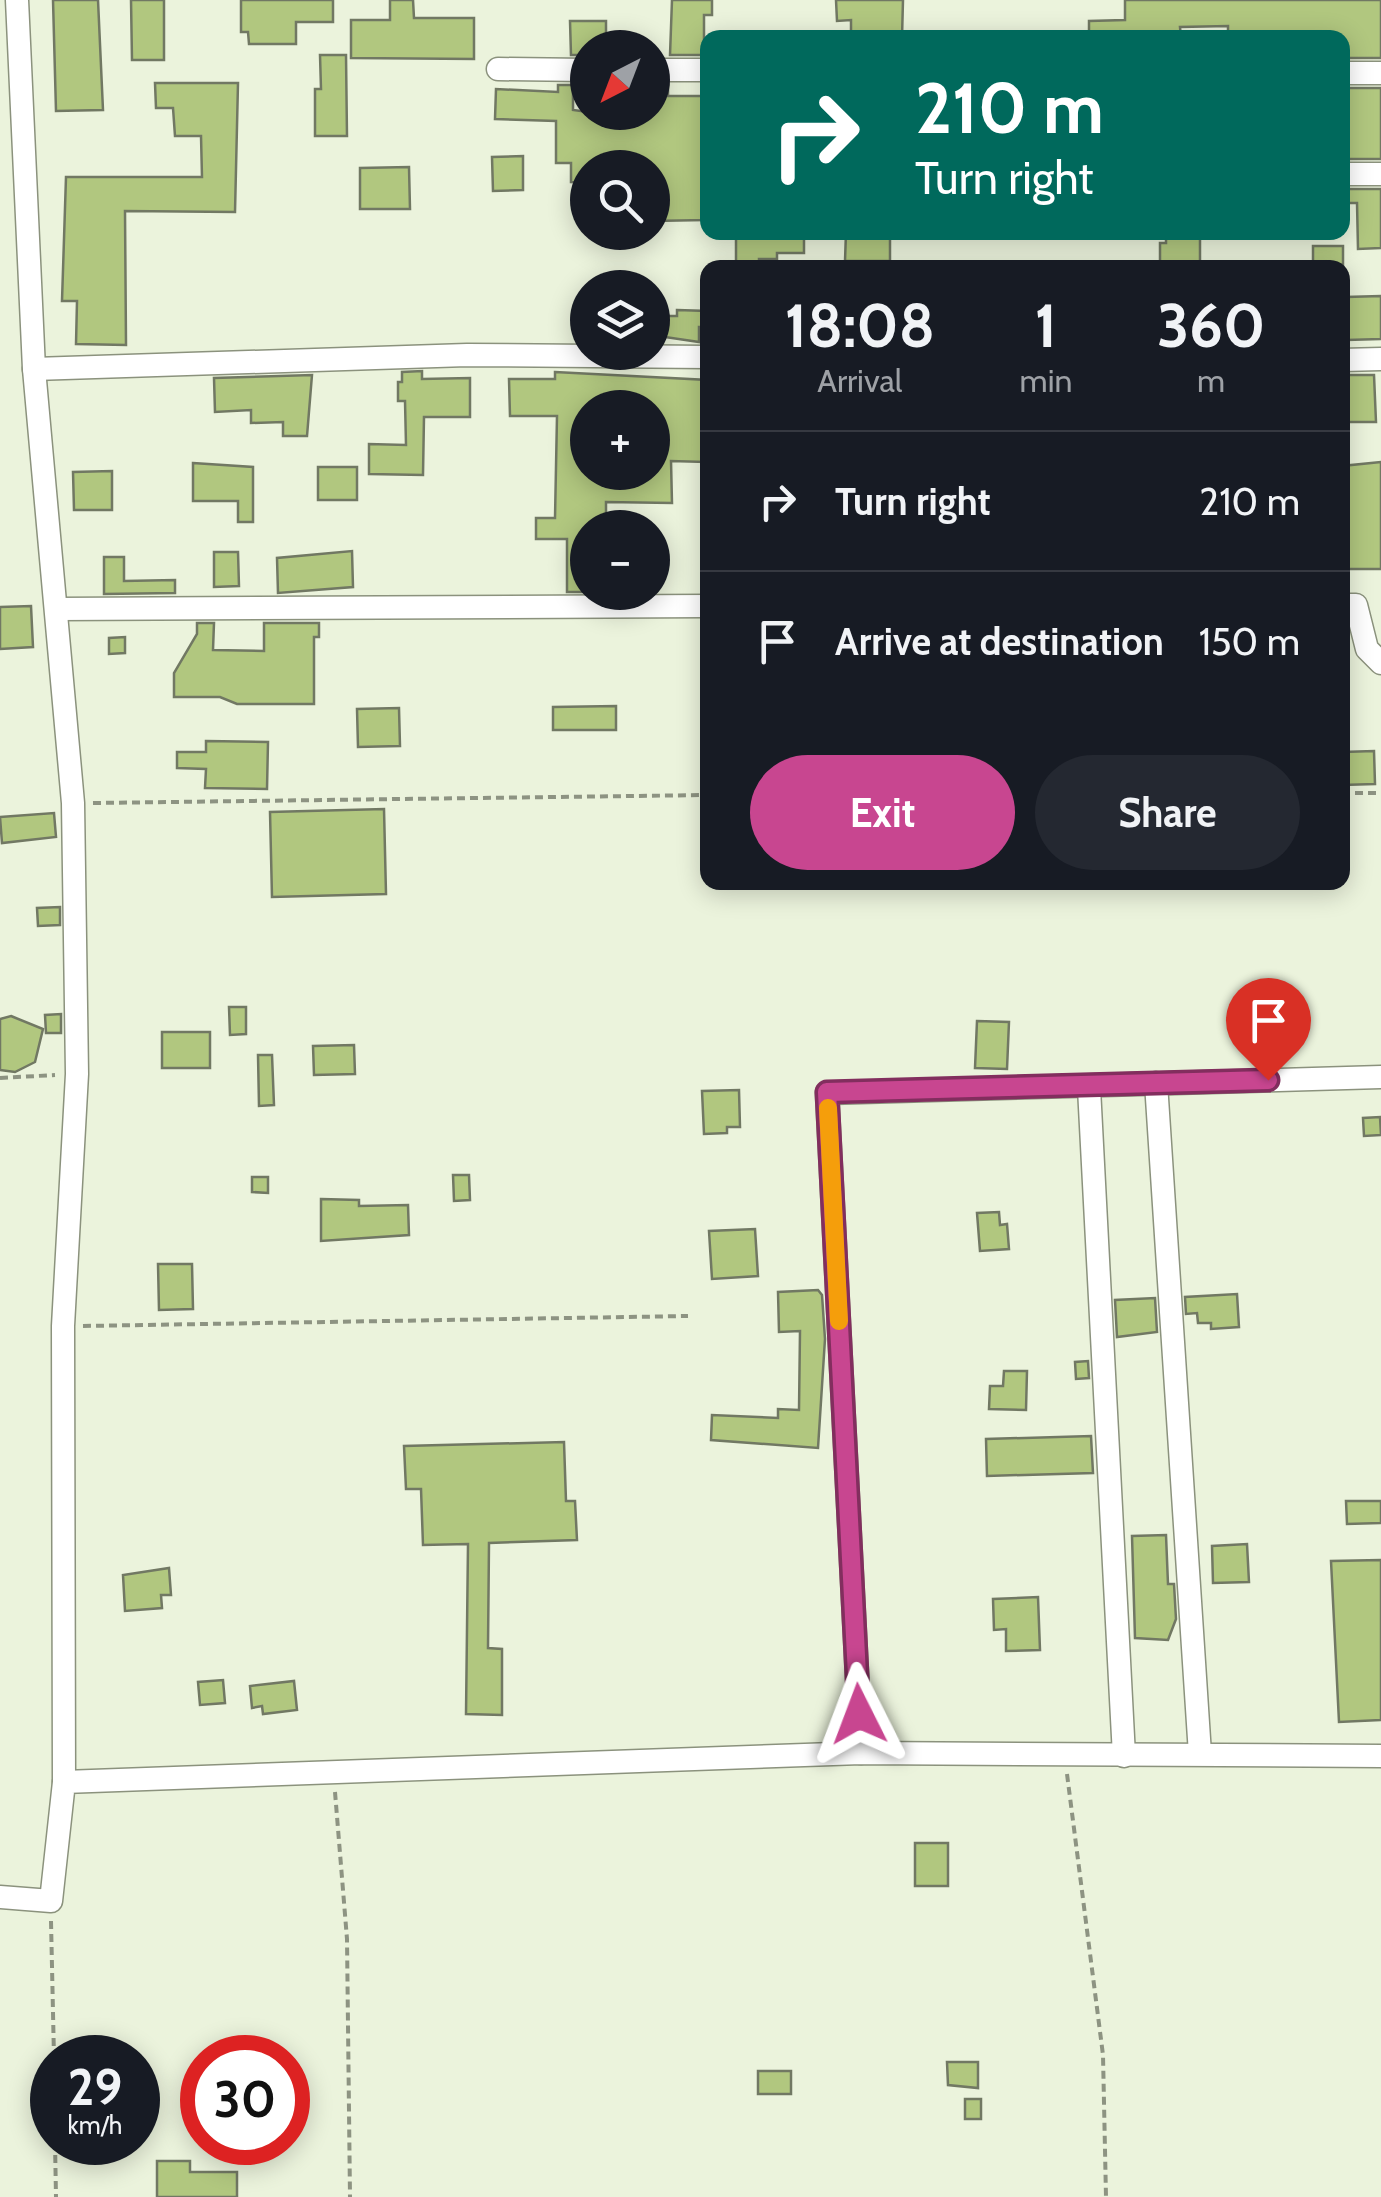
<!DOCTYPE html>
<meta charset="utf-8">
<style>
:root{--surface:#171b24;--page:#242831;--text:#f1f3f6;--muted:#9ea1a6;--line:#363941;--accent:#c84690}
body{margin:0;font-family:Cabin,sans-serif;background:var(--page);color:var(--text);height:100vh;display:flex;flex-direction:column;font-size:38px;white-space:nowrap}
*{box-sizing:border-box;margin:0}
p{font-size:32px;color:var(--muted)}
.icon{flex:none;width:55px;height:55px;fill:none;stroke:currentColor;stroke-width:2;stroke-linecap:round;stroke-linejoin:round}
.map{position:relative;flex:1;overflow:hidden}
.sheet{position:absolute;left:700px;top:260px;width:650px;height:630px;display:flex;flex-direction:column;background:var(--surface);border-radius:20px;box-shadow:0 5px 25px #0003}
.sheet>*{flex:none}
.hud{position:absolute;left:700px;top:30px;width:650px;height:210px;border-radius:20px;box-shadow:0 5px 25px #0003;background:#00695c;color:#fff;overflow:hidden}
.needle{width:65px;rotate:222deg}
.buttons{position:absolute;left:570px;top:30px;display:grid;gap:20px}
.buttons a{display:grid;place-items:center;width:100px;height:100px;border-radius:50%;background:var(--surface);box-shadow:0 5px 25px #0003;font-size:50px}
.speed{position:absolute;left:30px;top:2035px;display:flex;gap:20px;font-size:50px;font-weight:700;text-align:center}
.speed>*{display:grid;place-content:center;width:130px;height:130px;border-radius:50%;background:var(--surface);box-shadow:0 5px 25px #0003;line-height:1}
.speed small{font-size:25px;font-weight:400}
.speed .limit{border:15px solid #d22;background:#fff;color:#111}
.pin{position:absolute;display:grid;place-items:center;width:85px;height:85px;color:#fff;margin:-102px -42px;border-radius:50% 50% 50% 0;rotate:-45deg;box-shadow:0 0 10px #0007}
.pin .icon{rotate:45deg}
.me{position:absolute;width:110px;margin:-55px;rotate:357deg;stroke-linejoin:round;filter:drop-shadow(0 0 8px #0008)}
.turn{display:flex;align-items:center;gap:35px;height:210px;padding:0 50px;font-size:45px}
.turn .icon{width:130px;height:130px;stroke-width:2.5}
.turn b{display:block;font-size:70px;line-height:85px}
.eta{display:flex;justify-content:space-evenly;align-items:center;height:170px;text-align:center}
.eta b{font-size:60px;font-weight:700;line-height:70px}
.button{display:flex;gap:20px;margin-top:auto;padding:20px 50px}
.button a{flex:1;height:115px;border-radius:60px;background:var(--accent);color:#fff;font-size:40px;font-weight:700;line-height:115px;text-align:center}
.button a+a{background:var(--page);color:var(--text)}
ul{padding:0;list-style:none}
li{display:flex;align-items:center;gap:30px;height:140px;padding:0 50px;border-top:2px solid var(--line)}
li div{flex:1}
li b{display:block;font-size:38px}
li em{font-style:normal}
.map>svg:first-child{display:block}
.building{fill:#b1c77f;stroke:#717863;stroke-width:2.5;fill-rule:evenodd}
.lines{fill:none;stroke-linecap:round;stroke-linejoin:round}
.street-casing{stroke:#8b927d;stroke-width:25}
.path{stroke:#8d9382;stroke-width:4;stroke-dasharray:8 5;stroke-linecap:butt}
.street{stroke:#fff;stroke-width:22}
.route-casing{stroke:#822e5e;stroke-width:25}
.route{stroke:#c84690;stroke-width:18}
.slow{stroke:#f59e0b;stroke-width:18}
</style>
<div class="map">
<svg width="1381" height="2197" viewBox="0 0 1381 2197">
<rect width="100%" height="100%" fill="#ebf3dc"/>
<!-- building -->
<g class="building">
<polygon points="53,0 98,0 103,110 56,111"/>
<polygon points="131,0 164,0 164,60 132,60"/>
<polygon points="241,0 333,0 333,22 296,22 296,44 249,44 248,32 241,32"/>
<polygon points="390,0 413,0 414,18 474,18 474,59 351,58 351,20 390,20"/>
<polygon points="672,0 712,0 712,15 704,15 704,55 670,55"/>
<polygon points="836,0 903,0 902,38 851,38 851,20 837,21"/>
<polygon points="1125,0 1381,0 1381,58 1343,58 1342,38 1228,38 1228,26 1180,27 1181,38 1089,38 1089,21 1125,20"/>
<polygon points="570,21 606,21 606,48 588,48 588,55 571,55"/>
<polygon points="320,55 346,55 347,136 315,136 315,89 321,89"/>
<polygon points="155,83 238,83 235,212 125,211 126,345 76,344 77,301 62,301 66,177 202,177 201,136 175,136 173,108 156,108"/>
<polygon points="558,85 573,85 573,110 588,112 652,112 652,85 668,85 668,96 708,96 705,220 652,221 652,168 588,168 588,183 571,182 571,163 556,163 556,121 495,119 496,89 558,92"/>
<rect x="1342" y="88" width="39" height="71"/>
<polygon points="523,156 523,190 493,191 492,157"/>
<polygon points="409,167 410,209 360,209 360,168"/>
<polygon points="1342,189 1381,189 1381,248 1358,249 1357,203 1342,203"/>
<polygon points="736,232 804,232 804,253 777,253 777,259 759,259 759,268 736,268"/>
<polygon points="846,232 890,232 890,261 845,261"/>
<polygon points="1166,232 1200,232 1200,263 1160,263 1160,243 1166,243"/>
<rect x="1313" y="246" width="30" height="22"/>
<polygon points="1381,296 1381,339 1347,340 1346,297"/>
<polygon points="677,310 708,311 708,327 699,327 699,342 658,336 659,316 677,316"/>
<polygon points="422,371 422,379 470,378 470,417 424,417 423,475 369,474 369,444 406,445 405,401 398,401 398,382 402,382 402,372"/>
<path d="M555 372 708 380 706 462 671 461 672 503 606 502V528H588V592H567V539H536V518H555L557 416H510L509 379H555ZM588 408H652V472H588Z"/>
<polygon points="312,375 307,436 283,436 283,422 251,423 251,410 215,412 214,378"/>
<polygon points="1342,375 1374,375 1376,422 1342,422"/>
<polygon points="1381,462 1381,569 1342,569 1342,466"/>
<polygon points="193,463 253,467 253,522 238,522 238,501 193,501"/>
<rect x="318" y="467" width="39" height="33"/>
<polygon points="112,471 112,510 74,510 73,472"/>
<polygon points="352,551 353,587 278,593 277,558"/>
<polygon points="214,552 238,552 239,586 214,587"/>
<polygon points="104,557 124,557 124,581 175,580 175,593 104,594"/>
<polygon points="31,606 33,647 0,649 0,607"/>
<polygon points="197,623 214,623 213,650 264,651 264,623 319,623 319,637 314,637 314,704 237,704 220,697 174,697 174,673 197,634"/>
<polygon points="125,637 125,653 109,654 109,638"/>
<polygon points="616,706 616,730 553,730 553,707"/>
<polygon points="399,708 400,746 358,747 357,709"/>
<polygon points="206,741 268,742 267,789 205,788 206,769 177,768 177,752 206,752"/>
<polygon points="1374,751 1375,784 1342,785 1342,752"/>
<polygon points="384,809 386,894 272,897 270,812"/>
<polygon points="54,813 56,837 2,843 0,817"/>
<polygon points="60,907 60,925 38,926 37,908"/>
<polygon points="229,1007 246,1007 246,1034 230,1035"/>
<polygon points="61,1014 61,1033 46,1033 45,1015"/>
<polygon points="11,1016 43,1029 35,1062 15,1072 0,1070 0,1019"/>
<polygon points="977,1021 1009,1022 1007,1069 975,1068"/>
<rect x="162" y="1032" width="48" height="36"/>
<polygon points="354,1045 355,1074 314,1075 313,1046"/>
<polygon points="258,1055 272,1055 274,1105 259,1106"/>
<polygon points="739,1090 740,1127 727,1127 727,1133 704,1134 702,1091"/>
<polygon points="1380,1117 1381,1135 1364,1136 1363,1118"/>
<polygon points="453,1175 469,1175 470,1200 454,1201"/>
<polygon points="252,1177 268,1177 268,1193 252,1192"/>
<polygon points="321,1199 359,1200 359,1206 408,1205 409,1235 321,1241"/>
<polygon points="999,1212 1000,1225 1007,1224 1009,1249 980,1251 977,1213"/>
<polygon points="755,1229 758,1276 712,1279 709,1231"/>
<polygon points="158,1264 192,1264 193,1309 159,1310"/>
<polygon points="818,1290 822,1295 825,1339 818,1448 711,1440 712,1415 778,1418 778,1409 799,1410 800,1331 779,1332 778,1292"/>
<polygon points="1237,1294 1239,1327 1211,1329 1211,1323 1198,1323 1197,1313 1186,1314 1185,1297"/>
<polygon points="1155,1298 1157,1332 1117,1337 1115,1300"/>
<polygon points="1088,1361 1089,1378 1076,1379 1075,1362"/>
<polygon points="1004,1371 1027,1371 1026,1410 989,1409 990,1386 1003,1386"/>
<polygon points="1091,1436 1093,1473 987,1476 986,1439"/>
<polygon points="564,1442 566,1501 575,1501 577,1540 489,1543 488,1648 502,1649 502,1715 466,1714 468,1544 423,1545 421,1489 406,1489 404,1446"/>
<polygon points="1346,1501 1381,1501 1381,1523 1347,1524"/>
<polygon points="1166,1535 1168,1584 1174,1584 1176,1619 1168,1640 1135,1638 1132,1536"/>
<polygon points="1247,1544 1249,1582 1213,1583 1212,1546"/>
<polygon points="1381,1560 1381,1720 1339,1722 1331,1561"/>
<polygon points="169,1568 171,1595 161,1595 162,1608 125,1611 123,1575"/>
<polygon points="1038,1597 1040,1650 1006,1651 1006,1629 994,1630 993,1599"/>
<polygon points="223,1680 225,1703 200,1705 198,1682"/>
<polygon points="294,1681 297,1710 263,1714 262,1706 252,1708 250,1686"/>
<rect x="915" y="1843" width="33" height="43"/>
<polygon points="947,2062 978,2062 978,2088 948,2085"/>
<rect x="758" y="2071" width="33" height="23"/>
<rect x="965" y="2099" width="16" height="20"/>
<polygon points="157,2161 190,2161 190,2172 237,2172 237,2197 157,2197"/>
</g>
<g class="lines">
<defs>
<g id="street">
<polyline points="17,0 34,369 73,803 77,1074 63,1326 64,1782"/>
<polyline points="498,69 588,70"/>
<polyline points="652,70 708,70"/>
<polyline points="1342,73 1381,73"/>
<polyline points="1342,174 1381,174"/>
<polyline points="1342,360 1381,359"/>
<polyline points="34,369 467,355 708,357"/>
<polyline points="1342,605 1356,605 1367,649 1381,663"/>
<polyline points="57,609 708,606"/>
<polyline points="1156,1083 1200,1754"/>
<polyline points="1089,1088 1124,1756"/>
<polyline points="861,1753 827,1093 1381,1077"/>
<polyline points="0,1897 51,1901 64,1782 861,1753 1381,1756"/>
</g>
</defs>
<!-- street casing -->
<use href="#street" class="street-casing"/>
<!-- path -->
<g class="path">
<polyline points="1342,793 1381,793"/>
<polyline points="93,803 708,795"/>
<polyline points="0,1078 55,1075"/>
<polyline points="83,1326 688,1316"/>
<polyline points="1067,1774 1103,2055 1106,2197"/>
<polyline points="335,1792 347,1939 350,2197"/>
<polyline points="51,1921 54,2058"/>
<polyline points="55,2142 56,2197"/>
</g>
<!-- street -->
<use href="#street" class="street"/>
</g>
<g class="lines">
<defs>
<polyline id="route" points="859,1714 827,1092 1268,1080"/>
</defs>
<!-- route casing -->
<use href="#route" class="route-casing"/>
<!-- route -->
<use href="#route" class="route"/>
<!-- slow -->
<polyline class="slow" points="828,1108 839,1321"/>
</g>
</svg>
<div class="buttons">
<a><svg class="needle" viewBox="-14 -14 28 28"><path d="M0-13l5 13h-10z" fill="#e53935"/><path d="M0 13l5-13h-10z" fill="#9ea1a6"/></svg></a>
<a><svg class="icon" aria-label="search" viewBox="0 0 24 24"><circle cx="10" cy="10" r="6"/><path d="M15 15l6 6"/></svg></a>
<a><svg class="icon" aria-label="layers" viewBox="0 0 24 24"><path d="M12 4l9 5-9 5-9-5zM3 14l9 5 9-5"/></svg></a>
<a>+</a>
<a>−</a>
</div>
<div class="speed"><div>29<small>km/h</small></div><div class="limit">30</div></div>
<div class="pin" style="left:1268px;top:1080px;background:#d93025"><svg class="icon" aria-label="arrive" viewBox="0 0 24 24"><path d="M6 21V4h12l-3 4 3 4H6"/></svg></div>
<svg class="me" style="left:859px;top:1714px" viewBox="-20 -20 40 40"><path d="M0-17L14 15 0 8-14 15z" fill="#c84690" stroke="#fff" stroke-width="4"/></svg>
<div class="hud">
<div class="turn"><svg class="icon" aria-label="right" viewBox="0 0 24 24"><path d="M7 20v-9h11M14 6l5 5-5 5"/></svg><div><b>210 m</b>Turn right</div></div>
</div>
<section class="sheet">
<div class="eta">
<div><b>18:08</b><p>Arrival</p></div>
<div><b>1</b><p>min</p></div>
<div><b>360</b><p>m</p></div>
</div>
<ul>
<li><svg class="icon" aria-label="right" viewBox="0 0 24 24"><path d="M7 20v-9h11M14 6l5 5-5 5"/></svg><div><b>Turn right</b></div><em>210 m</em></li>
<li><svg class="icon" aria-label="arrive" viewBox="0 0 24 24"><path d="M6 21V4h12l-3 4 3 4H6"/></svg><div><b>Arrive at destination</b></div><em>150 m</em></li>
</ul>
<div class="button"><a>Exit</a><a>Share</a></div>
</section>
</div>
